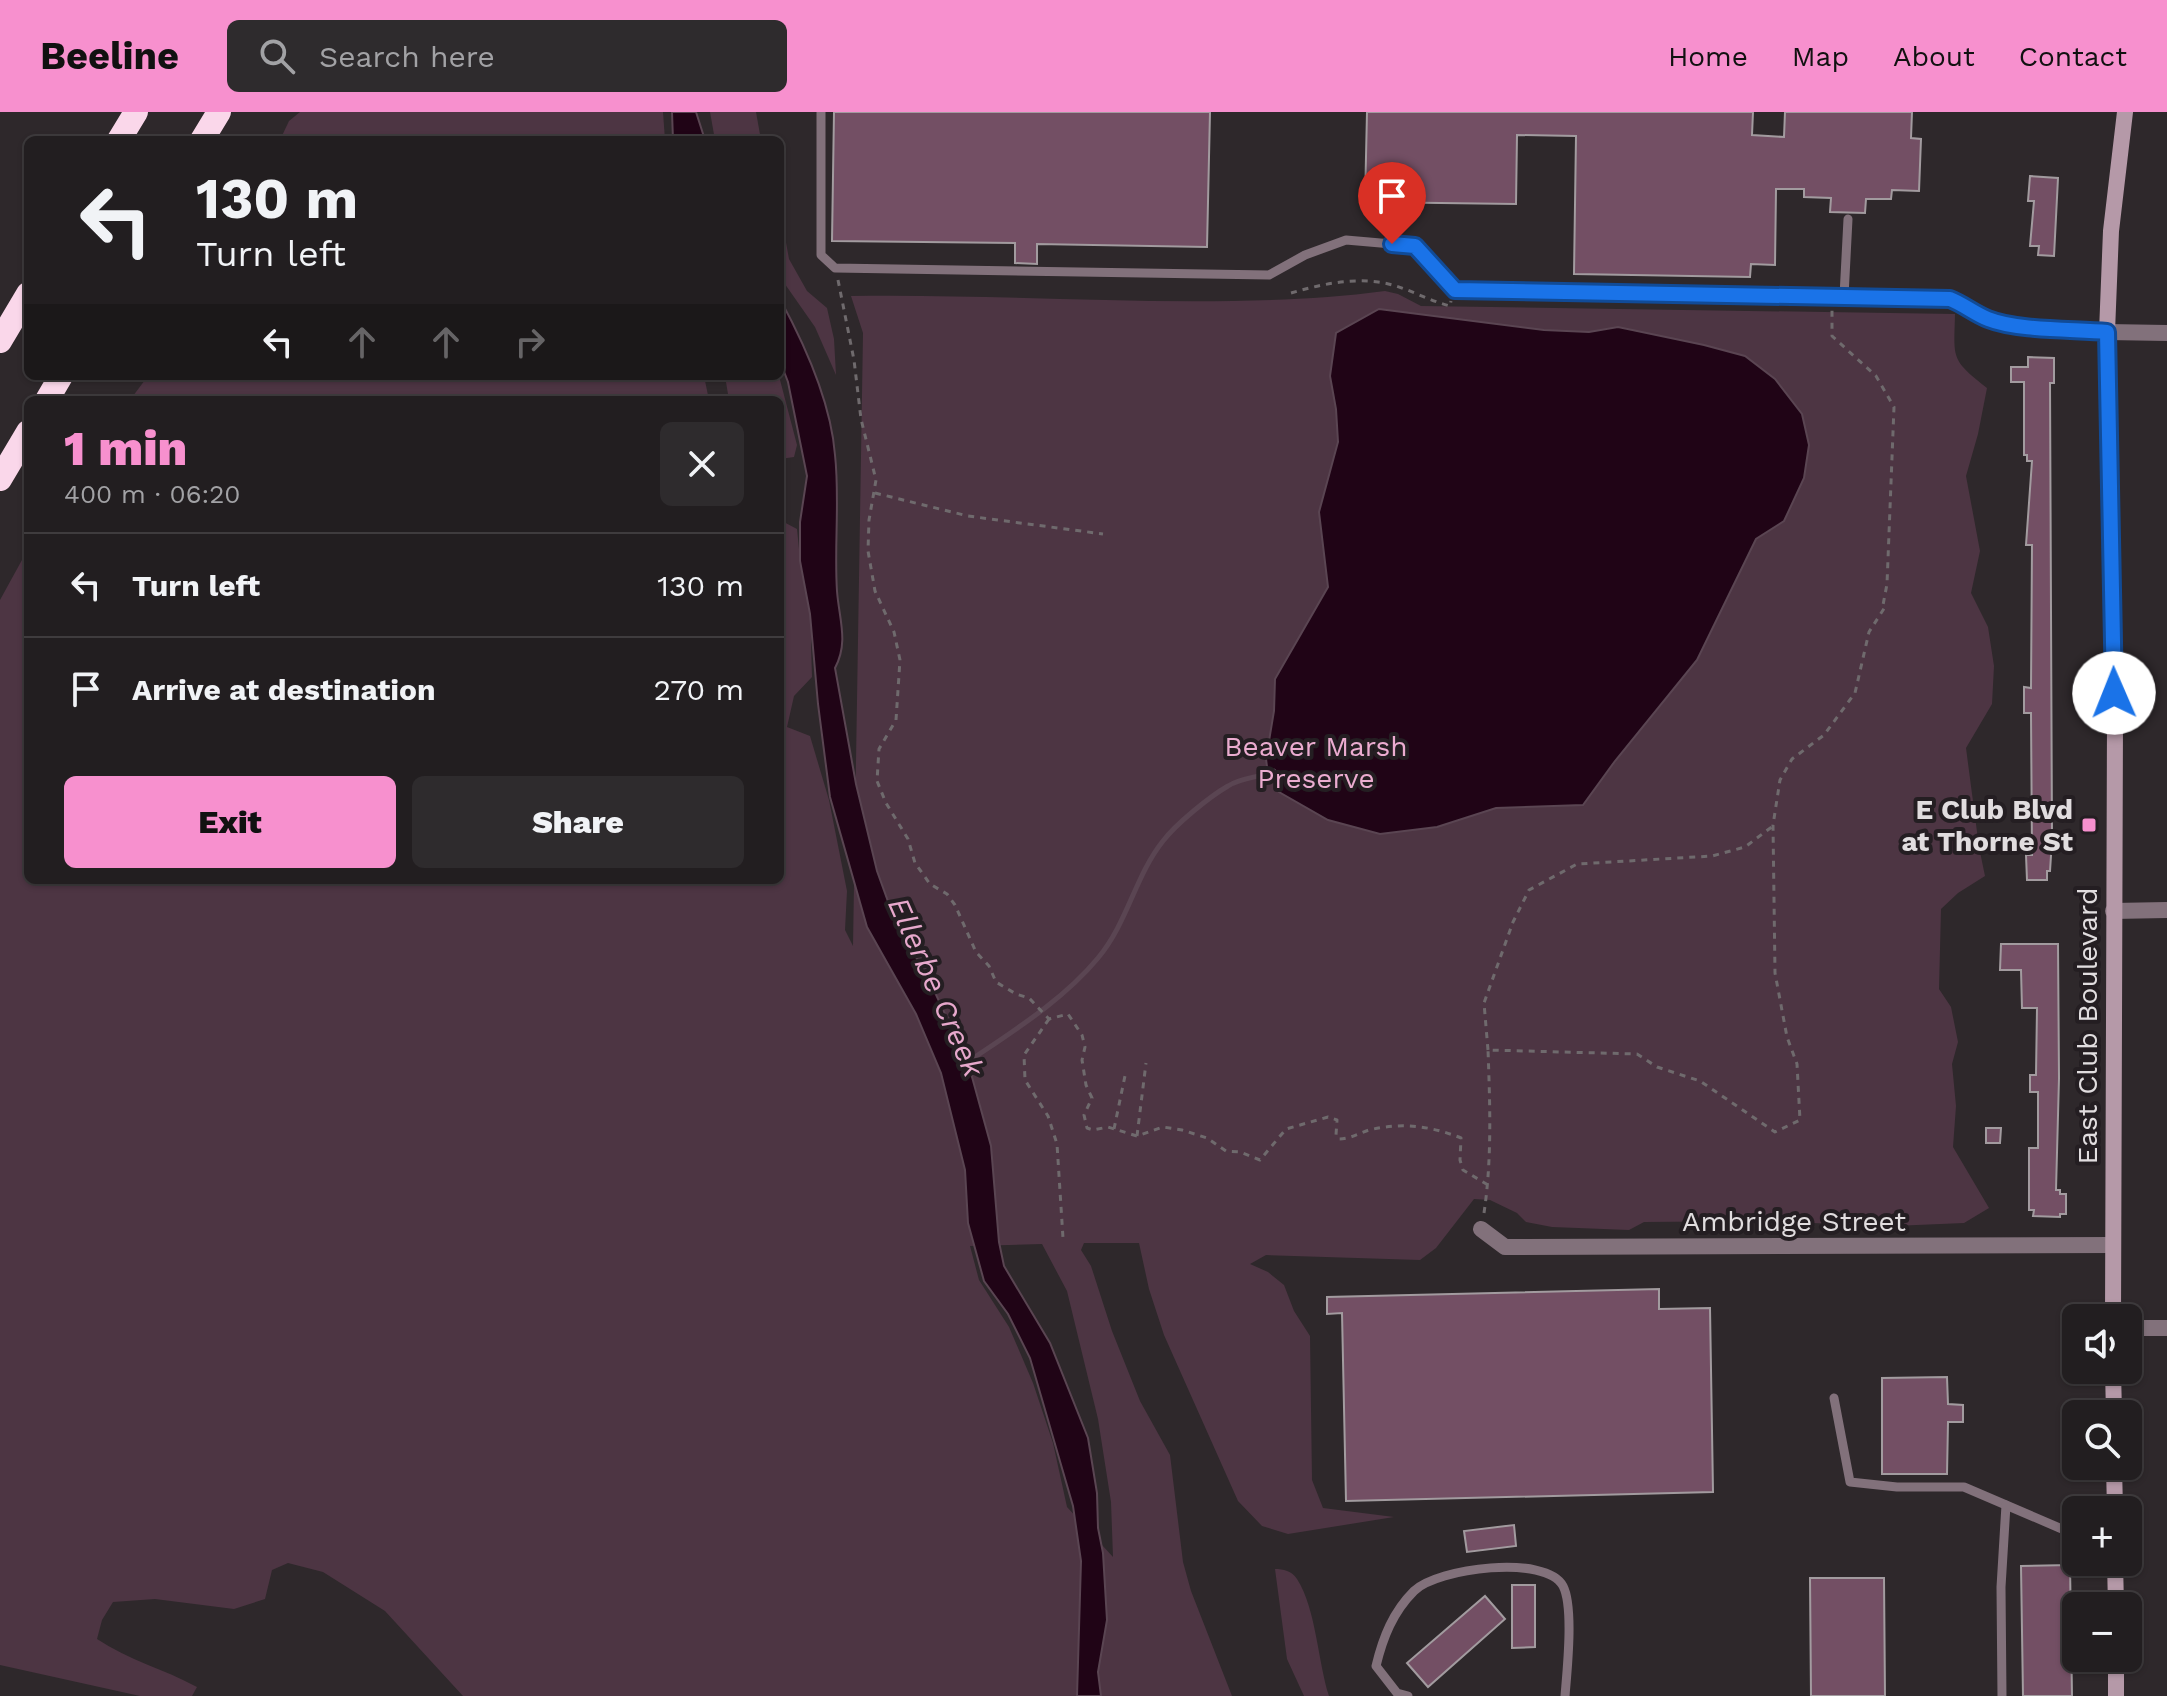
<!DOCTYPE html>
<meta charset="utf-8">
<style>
:root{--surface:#221e20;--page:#2e2b2d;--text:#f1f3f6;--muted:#a2a2a5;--line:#3f3c3e;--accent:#f790ce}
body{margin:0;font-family:"Work Sans",sans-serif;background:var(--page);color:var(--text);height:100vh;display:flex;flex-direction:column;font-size:30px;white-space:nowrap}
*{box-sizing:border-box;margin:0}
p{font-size:26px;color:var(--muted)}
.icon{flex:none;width:44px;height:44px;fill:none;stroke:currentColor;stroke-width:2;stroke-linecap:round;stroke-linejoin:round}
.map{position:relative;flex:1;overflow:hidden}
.panel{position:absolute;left:24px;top:284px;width:760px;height:488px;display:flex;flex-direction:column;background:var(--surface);border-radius:12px;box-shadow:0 2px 6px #0004,0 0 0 2px var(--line)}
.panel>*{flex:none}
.top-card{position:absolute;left:24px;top:24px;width:760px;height:244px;border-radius:12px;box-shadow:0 2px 6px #0004,0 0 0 2px var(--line);background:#221e20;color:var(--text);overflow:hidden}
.buttons{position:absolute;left:2062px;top:1192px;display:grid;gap:16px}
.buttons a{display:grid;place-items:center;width:80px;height:80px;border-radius:12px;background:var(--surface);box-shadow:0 2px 6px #0004,0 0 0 2px var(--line);font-size:40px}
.pin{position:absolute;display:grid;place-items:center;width:68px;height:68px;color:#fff;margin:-82px -34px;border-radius:50% 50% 50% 0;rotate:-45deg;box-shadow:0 0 8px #0007}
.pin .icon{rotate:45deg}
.me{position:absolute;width:88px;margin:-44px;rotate:359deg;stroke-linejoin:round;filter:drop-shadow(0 0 6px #0008)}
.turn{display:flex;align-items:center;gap:28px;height:168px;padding:0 40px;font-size:36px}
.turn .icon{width:104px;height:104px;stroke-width:2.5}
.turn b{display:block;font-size:56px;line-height:68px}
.lanes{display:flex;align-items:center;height:76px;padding:0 40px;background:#0003;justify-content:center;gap:40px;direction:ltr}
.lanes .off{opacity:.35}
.round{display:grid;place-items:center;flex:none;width:84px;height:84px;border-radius:12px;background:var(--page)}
.headline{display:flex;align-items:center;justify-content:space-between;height:136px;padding:0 40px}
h1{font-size:48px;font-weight:800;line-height:60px;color:var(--accent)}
.primary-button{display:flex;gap:16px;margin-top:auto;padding:16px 40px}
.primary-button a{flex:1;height:92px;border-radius:12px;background:var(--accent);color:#111;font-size:32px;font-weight:800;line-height:92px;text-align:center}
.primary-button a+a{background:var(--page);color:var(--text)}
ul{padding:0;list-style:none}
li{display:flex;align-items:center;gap:24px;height:104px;padding:0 40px;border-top:2px solid var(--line)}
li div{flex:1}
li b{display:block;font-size:30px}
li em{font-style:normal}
header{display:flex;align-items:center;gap:48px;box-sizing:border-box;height:112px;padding:0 40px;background:var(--accent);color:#111}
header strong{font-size:38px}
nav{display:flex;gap:44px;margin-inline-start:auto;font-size:28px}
.search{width:560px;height:72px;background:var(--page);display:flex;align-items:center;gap:20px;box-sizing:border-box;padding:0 28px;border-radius:12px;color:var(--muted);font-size:30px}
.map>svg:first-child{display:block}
.green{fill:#4d3543;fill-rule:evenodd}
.water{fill:#200416;stroke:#5a4552;stroke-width:2}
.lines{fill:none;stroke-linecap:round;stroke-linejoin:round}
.stream{stroke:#5a4552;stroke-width:5}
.building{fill:#734f64;stroke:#a29b9f;stroke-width:2}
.path{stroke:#6f6a6d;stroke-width:3;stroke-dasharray:6 6;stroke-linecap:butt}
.lane{stroke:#82717b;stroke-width:9}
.street{stroke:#82717b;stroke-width:16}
.secondary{stroke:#b599a8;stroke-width:16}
.highway{stroke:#fad7ea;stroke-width:24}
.route-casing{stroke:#114b97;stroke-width:20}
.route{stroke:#1a73e8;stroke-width:14}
.poi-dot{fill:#f790ce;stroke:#241e22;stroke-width:3}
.labels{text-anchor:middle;stroke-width:8;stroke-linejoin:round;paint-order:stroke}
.park-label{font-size:28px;fill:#ebacd0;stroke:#241e22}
.poi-label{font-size:28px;font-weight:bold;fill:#e1dddf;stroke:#241e22;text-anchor:end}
.street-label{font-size:28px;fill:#e1dddf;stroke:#241e22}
.water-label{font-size:30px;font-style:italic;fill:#e7a8cc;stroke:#241e22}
</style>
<header>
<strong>Beeline</strong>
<div class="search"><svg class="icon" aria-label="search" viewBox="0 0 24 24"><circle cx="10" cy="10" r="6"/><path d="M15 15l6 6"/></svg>Search here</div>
<nav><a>Home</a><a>Map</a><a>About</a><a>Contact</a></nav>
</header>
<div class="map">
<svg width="2167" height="1584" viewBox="0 0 2167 1584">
<rect width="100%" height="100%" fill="#2e282b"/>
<!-- green -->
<g class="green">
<polygon points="300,0 663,0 665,28 280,28 289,9"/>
<polygon points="710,0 756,0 761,28 715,28"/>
<polygon points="780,97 789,147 807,179 827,196 834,227 836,263 815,215 780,165"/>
<path d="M1385 179 1398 182 1421 194 1955 202C1954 247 1950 247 1987 276L1978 322 1966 364 1980 439 1971 481 1988 515 1994 554 1992 592 1966 636 1979 735 1985 764 1958 781 1941 797 1939 877 1951 895 1958 930 1952 952 1956 994 1953 1035 1989 1096 1964 1111 1893 1114 1760 1109 1644 1110 1629 1118 1552 1115 1526 1110 1517 1101 1490 1088 1474 1087 1436 1136 1420 1148 1266 1143 1250 1152 1268 1160 1284 1173 1294 1199 1310 1224 1312 1368 1323 1396 1394 1405 1288 1422 1262 1414 1238 1389 1164 1223 1149 1177 1139 1131H1084L1081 1138 1091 1154 1112 1219 1140 1289 1170 1343 1183 1450 1191 1479 1232 1584H463L385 1499 323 1460 288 1451 272 1458 265 1487 234 1497 155 1487 113 1490 102 1508 97 1527C128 1548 164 1557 197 1575L192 1584H140L0 1553V488L28 437V768H780V408L797 417 801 457 815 484 811 532 812 565 794 584 787 615 810 624 829 688 847 779 845 818 853 834 863 221 851 184C978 182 1106 191 1233 189 1285 188 1334 186 1385 179ZM1042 1132 1067 1179 1098 1307 1111 1390 1113 1445 1067 1395 1053 1331 1033 1271 1009 1215 979 1168 970 1134Z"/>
<polygon points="148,264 704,264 709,288 130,288"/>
<polygon points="725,264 779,264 797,333 794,345 780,347 780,288 729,288"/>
<path d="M1275 1457C1283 1457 1292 1459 1297 1467 1316 1496 1318 1550 1329 1584H1304L1287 1547Z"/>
</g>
<!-- water -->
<g class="water">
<polygon points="672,0 696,0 705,28 673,28"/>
<path d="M780 187C805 233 831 290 835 343 840 388 834 434 837 479 839 507 849 530 835 556L856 672 877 759 898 817 926 861 969 954 991 1034 999 1130 1004 1154 1050 1231 1088 1326 1097 1381 1098 1416 1103 1441 1107 1508 1098 1560 1101 1584H1077L1081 1449 1073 1394 1030 1246 1008 1202 984 1169 968 1111 965 1058 941 961 916 902 867 815 830 685 818 592 810 502 800 449V410L807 364 788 270 780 249Z"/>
<polygon points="1379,197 1544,218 1589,220 1618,215 1704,233 1745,244 1775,267 1802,302 1809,333 1804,366 1784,409 1756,427 1697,548 1615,649 1583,693 1496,696 1437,715 1380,722 1328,708 1279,680 1268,662 1266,647 1274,599 1275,567 1328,475 1319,400 1338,330 1336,297 1330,264 1336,221"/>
</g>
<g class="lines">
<!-- stream -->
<path class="stream" d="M960 949 975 945C1018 916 1065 886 1098 846 1128 810 1135 764 1163 729 1176 712 1209 685 1228 674 1242 665 1259 666 1274 659"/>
</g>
<!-- building -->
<g class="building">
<polygon points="834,0 1210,0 1207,135 1037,132 1037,152 1015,151 1015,131 832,129"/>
<polygon points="1367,0 1753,0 1752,23 1784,25 1785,0 1912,0 1911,26 1921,27 1919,79 1892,78 1891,87 1866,87 1865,101 1830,100 1831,86 1804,85 1804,77 1776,77 1775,153 1751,152 1750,165 1574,162 1576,24 1517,23 1516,92 1365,90"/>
<polygon points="2030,64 2058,66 2054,144 2038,143 2039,134 2030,134 2034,89 2028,89"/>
<polygon points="2028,245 2054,246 2054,271 2050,271 2052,728 2050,759 2047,759 2047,768 2027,768 2026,743 2032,743 2031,601 2024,601 2024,575 2031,576 2032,433 2026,433 2032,349 2027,349 2027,343 2024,343 2024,270 2011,270 2011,255 2028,255"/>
<polygon points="2001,832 2058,832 2059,966 2056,1078 2060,1078 2060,1082 2066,1082 2066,1102 2060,1102 2060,1105 2033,1104 2034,1098 2029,1098 2029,1036 2038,1036 2038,980 2030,980 2030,963 2036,963 2037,896 2022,896 2021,858 2000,858"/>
<polygon points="1986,1016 2001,1016 2000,1031 1986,1031"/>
<polygon points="1659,1177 1659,1197 1710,1196 1713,1380 1346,1389 1342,1201 1327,1202 1327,1185"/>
<polygon points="1947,1265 1948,1292 1963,1293 1963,1310 1948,1310 1947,1362 1882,1362 1882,1266"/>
<polygon points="1514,1413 1516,1434 1467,1440 1464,1419"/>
<polygon points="2070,1453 2072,1584 2023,1584 2021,1454"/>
<polygon points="1810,1466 1884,1466 1885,1584 1811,1584"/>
<polygon points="1512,1473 1535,1473 1535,1535 1512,1536"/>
<polygon points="1485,1484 1505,1507 1428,1575 1407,1551"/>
</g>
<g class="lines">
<!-- path -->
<g class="path">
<path d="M838 168 854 248 861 307 876 368 869 408 868 439 875 479 894 520 900 548 896 608 879 637 877 669 886 691 908 727 915 751 930 772 947 782 955 793 976 840 989 854 996 870 1016 882 1029 886 1049 907 1068 902 1082 923 1085 935 1082 948 1086 973 1092 986 1084 1003 1087 1016 1093 1018 1108 1015 1137 1024 1163 1015 1182 1018 1207 1026 1226 1039 1240 1040 1260 1048 1286 1017 1328 1005 1337 1008 1336 1023 1339 1027C1350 1027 1359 1021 1369 1018 1402 1010 1431 1014 1461 1026L1460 1048 1463 1058 1488 1073"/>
<path d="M1291 181C1319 173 1348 166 1378 170 1403 173 1426 188 1450 194L1451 189"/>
<polyline points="875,381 968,404 1103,422"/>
<polyline points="1049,907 1024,943 1025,968 1048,1004 1057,1032 1063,1126"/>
<polyline points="1488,938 1484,891 1513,810 1529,778 1577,752 1712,744 1745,735 1773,714"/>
<polyline points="1114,1017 1126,959"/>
<polyline points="1137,1024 1146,951"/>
<path d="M1484 1101C1492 1047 1490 993 1488 938L1637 942 1657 955 1700 969 1775 1020 1800 1008 1797 952 1787 925 1775 861 1773 713 1780 668 1792 647 1824 623 1855 581 1869 520 1885 495 1883 493 1887 472 1894 295 1876 264 1832 224V198"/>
</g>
<!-- lane -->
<g class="lane">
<path d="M821 0V143L835 156 1269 163 1305 143 1346 128 1415 134 1455 178 1950 187C1963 192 1975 202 1988 207 2015 218 2076 217 2107 220"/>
<polyline points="1844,184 1848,107"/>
<polyline points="1834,1286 1850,1370 1897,1375 1964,1375 2076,1423"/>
<path d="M1408 1584 1397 1581 1376 1554C1383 1525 1393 1500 1414 1479 1437 1456 1546 1442 1563 1474 1574 1495 1567 1559 1565 1584"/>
<polyline points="2002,1584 2001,1475 2006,1393"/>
</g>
<!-- street -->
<g class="street">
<polyline points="2107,220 2167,221"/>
<polyline points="2113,799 2167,798"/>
<polyline points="1481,1117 1505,1135 2113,1133"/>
<polyline points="2128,1216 2167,1216"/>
</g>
<!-- secondary -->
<g class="secondary">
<polyline points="2113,1206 2115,609 2107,220 2111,119 2125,0"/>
<polyline points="2113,1258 2114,1302"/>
<polyline points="2114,1354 2115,1398"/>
<polyline points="2115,1450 2116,1494"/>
<polyline points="2116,1584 2116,1546"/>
</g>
<!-- highway -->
<g class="highway">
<polyline points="119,28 136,0"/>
<polyline points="202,28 219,0"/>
<polyline points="0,229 28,182"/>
<polyline points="47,288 61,264"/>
<polyline points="0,367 28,320"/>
</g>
</g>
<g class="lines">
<defs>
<path id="route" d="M1392 132 1415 134 1455 178 1950 187C1963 192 1975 202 1988 207 2018 219 2074 217 2107 220L2114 581"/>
</defs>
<!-- route casing -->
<use href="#route" class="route-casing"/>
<!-- route -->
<use href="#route" class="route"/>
</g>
<!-- markers -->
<rect class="poi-dot" x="2081" y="705" width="16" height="16" rx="4"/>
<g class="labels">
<!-- park labels -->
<g class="park-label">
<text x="1316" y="644">Beaver Marsh<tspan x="1316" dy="32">Preserve</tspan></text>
</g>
<!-- poi labels -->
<g class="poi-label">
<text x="2073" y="707">E Club Blvd<tspan x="2073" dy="32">at Thorne St</tspan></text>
</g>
<!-- street labels -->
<g class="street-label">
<text transform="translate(2087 914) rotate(-90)" y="10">East Club Boulevard</text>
<text x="1794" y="1119">Ambridge Street</text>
</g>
<!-- water labels -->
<g class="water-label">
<text transform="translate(936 875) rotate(66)" y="10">Ellerbe Creek</text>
</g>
</g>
</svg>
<div class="buttons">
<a><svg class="icon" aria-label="sound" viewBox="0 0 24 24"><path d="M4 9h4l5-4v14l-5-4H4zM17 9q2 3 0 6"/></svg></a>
<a><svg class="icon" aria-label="search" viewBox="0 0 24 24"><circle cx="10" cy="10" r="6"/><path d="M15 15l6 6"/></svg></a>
<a>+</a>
<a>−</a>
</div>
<div class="pin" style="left:1392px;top:132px;background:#d93025"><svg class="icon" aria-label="arrive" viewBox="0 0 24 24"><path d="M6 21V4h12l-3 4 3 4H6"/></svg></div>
<svg class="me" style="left:2114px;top:581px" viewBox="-20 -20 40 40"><circle r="19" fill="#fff"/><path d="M0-13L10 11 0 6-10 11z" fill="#1a73e8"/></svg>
<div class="top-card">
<div class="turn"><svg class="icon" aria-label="left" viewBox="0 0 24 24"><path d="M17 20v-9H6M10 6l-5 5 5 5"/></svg><div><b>130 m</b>Turn left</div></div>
<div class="lanes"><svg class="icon" aria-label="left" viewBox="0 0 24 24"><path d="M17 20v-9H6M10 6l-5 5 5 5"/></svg><svg class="icon off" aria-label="ahead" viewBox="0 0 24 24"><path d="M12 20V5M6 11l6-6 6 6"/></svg><svg class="icon off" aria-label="ahead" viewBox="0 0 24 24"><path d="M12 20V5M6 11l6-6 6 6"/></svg><svg class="icon off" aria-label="right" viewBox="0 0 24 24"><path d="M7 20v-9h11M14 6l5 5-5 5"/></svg></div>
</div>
<section class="panel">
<div class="headline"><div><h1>1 min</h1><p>400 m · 06:20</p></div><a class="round"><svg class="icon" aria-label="close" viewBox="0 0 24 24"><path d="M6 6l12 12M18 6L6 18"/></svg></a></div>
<ul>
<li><svg class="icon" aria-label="left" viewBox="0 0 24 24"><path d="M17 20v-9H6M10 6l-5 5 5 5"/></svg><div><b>Turn left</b></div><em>130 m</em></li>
<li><svg class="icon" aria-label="arrive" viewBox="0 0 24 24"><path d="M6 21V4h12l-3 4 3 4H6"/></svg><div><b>Arrive at destination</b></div><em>270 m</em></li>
</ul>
<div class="primary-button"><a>Exit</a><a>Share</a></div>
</section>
</div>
